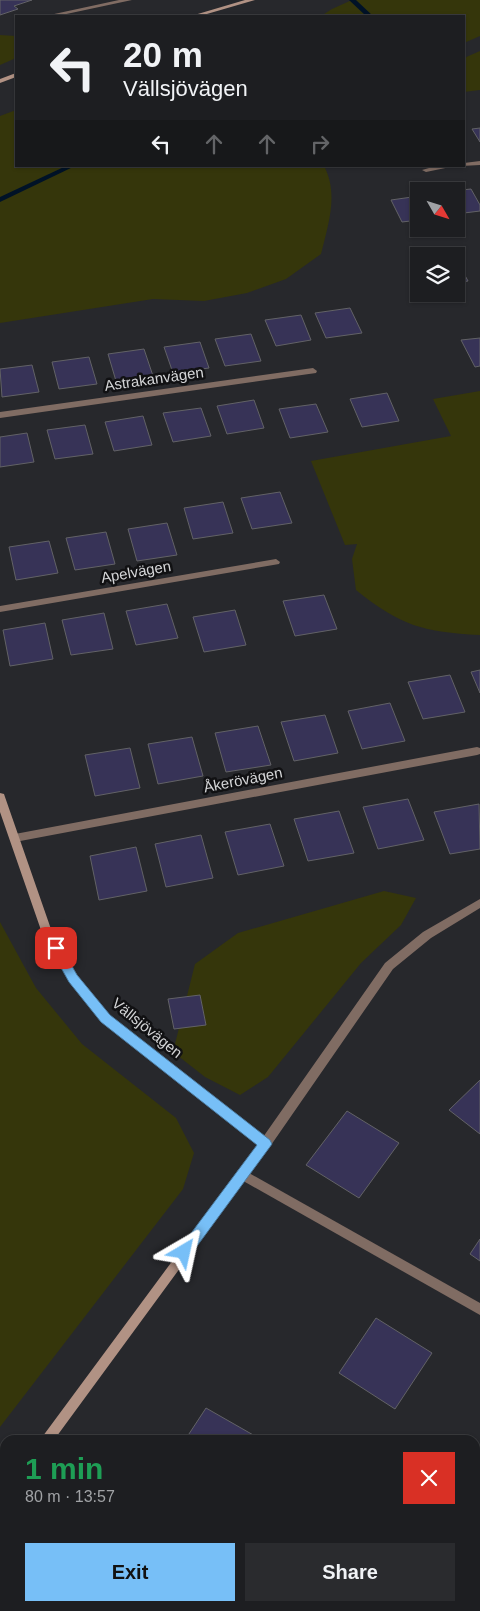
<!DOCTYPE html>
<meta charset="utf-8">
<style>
:root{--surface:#1d1e21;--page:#2a2b2e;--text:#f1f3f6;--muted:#a0a2a5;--line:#3b3c3f;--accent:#77bff7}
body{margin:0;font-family:Arial,sans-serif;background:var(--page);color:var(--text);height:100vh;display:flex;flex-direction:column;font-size:19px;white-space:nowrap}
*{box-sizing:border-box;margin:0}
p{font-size:16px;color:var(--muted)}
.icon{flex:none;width:28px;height:28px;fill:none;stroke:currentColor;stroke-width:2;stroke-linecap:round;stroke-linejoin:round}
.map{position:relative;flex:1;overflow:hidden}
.panel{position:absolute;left:0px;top:1435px;width:480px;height:176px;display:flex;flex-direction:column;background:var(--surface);border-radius:15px 15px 0 0;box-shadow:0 1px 4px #0004,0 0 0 1px var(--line)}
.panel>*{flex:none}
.hud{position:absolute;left:15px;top:15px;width:450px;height:152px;border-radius:0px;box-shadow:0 1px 4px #0004,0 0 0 1px var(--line);background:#1d1e21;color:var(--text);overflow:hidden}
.needle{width:32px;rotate:129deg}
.buttons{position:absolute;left:410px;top:182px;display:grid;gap:10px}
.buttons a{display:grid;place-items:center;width:55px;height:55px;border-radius:0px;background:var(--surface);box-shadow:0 1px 4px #0004,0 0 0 1px var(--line);font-size:25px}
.pin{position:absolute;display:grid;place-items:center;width:42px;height:42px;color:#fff;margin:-21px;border-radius:10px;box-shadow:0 2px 8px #0006}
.me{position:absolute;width:55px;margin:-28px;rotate:36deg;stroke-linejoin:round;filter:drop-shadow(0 0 4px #0008)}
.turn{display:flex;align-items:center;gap:18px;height:105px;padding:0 25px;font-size:22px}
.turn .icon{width:65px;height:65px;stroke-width:2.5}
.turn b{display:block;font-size:35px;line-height:42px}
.lanes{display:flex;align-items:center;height:48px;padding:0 25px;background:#0003;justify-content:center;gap:25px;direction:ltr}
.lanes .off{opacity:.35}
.round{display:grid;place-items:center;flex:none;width:52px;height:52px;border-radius:0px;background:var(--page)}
.summary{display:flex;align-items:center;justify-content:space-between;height:85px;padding:0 25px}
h1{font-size:30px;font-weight:800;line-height:38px;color:#1e9e55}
.primary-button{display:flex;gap:10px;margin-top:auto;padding:10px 25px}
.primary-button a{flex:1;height:58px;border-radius:0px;background:var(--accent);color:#111;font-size:20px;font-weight:800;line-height:58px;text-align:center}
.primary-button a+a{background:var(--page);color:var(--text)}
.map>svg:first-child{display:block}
.green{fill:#35360b}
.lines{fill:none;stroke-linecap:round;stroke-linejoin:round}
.stream{fill:#001227;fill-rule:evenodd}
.building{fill:#373357;stroke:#626266}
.lane{fill:#806c63;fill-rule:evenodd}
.street{fill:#806c63;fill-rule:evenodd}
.secondary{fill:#b19284;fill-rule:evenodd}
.route{fill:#77bff7;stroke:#4d7ca1}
.labels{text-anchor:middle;stroke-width:5;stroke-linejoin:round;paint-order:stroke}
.street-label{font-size:15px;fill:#d4d5d7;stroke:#111113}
</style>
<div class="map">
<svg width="480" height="1611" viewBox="0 0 480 1611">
<rect width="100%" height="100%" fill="#27282c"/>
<!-- green -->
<g class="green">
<polygon points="352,0 480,0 480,36 464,43 464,16 321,16 332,9"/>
<polygon points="0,35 16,36 16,58 0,65"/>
<polygon points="480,51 480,90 464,92 464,58"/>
<path d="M16 110V166H324C339 194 328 225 321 254L286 279 247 293 204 301 153 299 0 323V116Z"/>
<path d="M480 391V635C423 632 401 626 356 590L352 559 357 544 345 545 311 461 451 436 433 399Z"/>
<polygon points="384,891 416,898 401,925 361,963 268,1077 240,1095 205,1077 173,1052 195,964 238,933"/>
<polygon points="0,922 36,988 82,1044 176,1118 194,1153 183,1189 0,1427"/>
</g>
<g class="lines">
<!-- stream -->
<g class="stream">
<polygon points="349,0 356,0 373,16 366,16"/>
<polygon points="66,166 75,166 0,202 0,197"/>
</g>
</g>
<!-- building -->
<g class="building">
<polygon points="0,0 32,0 14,6 18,9 0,15"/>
<polygon points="480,128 480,142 472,129"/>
<polygon points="471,189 480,205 480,211 456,214 456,191 452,191"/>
<polygon points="419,196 419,220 402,222 391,200"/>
<polygon points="456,259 468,281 456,283"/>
<polygon points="350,308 362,333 326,338 315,313"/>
<polygon points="301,315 311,340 276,346 265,320"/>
<polygon points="251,334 261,361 225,366 215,339"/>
<polygon points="480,338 480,366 475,367 461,340"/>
<polygon points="200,342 209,368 173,373 164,347"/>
<polygon points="144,349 153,376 116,381 108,354"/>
<polygon points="89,357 97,384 59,389 52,362"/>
<polygon points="32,365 39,392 2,397 0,369"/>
<polygon points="387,393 399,421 362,427 350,399"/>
<polygon points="254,400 264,428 227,434 217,406"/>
<polygon points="316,404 328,432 290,438 279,409"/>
<polygon points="201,408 211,436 173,442 163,413"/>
<polygon points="143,416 152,445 114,451 105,422"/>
<polygon points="85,425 93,454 55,459 47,430"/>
<polygon points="27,433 34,462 0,467 0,437"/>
<polygon points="280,492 292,523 252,529 241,498"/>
<polygon points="223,502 233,533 193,539 184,508"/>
<polygon points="167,523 177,555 137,561 128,529"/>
<polygon points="106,532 115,564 75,570 66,538"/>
<polygon points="49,541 58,573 16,580 9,547"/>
<polygon points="324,595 337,629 295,636 283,601"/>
<polygon points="167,604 178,638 136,645 126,611"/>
<polygon points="235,610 246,645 204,652 193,617"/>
<polygon points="104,613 113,649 71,655 62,620"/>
<polygon points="45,623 53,659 10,666 3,630"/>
<polygon points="480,670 480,693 471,672"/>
<polygon points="450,675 465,712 423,719 408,682"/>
<polygon points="390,703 405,741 362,749 348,711"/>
<polygon points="325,715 338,753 294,761 281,722"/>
<polygon points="258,726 271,765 226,772 215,733"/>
<polygon points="192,737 203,776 158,784 148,744"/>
<polygon points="130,748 140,788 95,796 85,755"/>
<polygon points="408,799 424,840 378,849 363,807"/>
<polygon points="479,804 480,849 450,854 434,812"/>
<polygon points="339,811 354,853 308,861 294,819"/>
<polygon points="270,824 284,866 238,875 225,832"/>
<polygon points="201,835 213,878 166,887 155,844"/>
<polygon points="136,847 147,891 99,900 90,856"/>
<polygon points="200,995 206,1025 174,1029 168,999"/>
<polygon points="480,1080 480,1134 449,1110"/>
<polygon points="347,1111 399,1143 359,1198 306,1165"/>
<polygon points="480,1239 480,1261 470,1254"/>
<polygon points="376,1318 432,1353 395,1409 339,1373"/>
<polygon points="206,1408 262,1440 185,1440"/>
<polygon points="423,1606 453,1606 459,1611 419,1611"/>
</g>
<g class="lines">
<!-- lane -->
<g class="lane">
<polygon points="119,0 132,0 57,16 45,16"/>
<polygon points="242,1169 480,1303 480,1315 238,1178 236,1174 238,1170"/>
</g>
<!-- street -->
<g class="street">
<polygon points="480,161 480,165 461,166 464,166 464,163"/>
<polygon points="436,166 455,166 426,172 422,170"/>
<polygon points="313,368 317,371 316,373 0,418 0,412"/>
<polygon points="276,559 280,562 279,564 0,612 0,606"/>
<polygon points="477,747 480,748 480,754 477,755 15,842 11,841 10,838 11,835 15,834"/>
<polygon points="480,899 480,908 431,938 393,969 269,1148 265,1149 261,1148 259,1144 261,1140 385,963 423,932"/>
</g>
<!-- secondary -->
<g class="secondary">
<polygon points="245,0 255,0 200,16 191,16"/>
<polygon points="16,73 16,77 0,83 0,79"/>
<polygon points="0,793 4,794 5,797 52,932 77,975 110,1016 269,1140 271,1144 54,1440 40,1440 258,1145 102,1022 69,981 42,933 0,812"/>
<polygon points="5,1490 5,1507 0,1510 0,1492"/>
</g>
</g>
<!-- route -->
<polygon class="route" points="56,943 60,945 77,975 110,1015 270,1140 272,1144 189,1257 184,1259 180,1257 178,1252 180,1248 257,1145 101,1022 69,982 50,948"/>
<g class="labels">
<!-- street labels -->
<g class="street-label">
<text transform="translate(154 379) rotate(-8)" y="5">Astrakanvägen</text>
<text transform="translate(136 572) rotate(-10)" y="5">Apelvägen</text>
<text transform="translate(243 780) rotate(-11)" y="5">Åkerövägen</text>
<text transform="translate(147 1028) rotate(39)" y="5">Vällsjövägen</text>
</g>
</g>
</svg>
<div class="buttons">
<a><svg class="needle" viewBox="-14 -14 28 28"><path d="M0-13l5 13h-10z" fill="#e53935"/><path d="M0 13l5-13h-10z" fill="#a0a2a5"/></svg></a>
<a><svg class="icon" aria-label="layers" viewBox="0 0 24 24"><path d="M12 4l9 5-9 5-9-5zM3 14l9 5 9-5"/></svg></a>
</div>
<div class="pin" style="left:56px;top:948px;background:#d93025"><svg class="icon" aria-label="arrive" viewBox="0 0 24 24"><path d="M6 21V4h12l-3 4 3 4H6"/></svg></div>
<svg class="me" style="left:184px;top:1252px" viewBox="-20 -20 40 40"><path d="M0-17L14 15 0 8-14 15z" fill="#77bff7" stroke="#fff" stroke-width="4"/></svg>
<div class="hud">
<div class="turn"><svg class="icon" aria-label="left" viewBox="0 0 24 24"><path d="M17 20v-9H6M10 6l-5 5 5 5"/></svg><div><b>20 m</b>Vällsjövägen</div></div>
<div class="lanes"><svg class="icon" aria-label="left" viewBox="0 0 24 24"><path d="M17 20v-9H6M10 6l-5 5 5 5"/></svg><svg class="icon off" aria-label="ahead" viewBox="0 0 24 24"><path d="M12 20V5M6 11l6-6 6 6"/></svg><svg class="icon off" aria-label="ahead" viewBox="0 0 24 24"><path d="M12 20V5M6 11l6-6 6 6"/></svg><svg class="icon off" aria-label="right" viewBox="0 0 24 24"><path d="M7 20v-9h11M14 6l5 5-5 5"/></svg></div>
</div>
<section class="panel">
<div class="summary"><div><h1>1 min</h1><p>80 m · 13:57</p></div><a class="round" style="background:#d93025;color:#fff"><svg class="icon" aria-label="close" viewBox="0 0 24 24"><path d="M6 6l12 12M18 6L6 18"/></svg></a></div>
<div class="primary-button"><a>Exit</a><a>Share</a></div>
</section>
</div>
